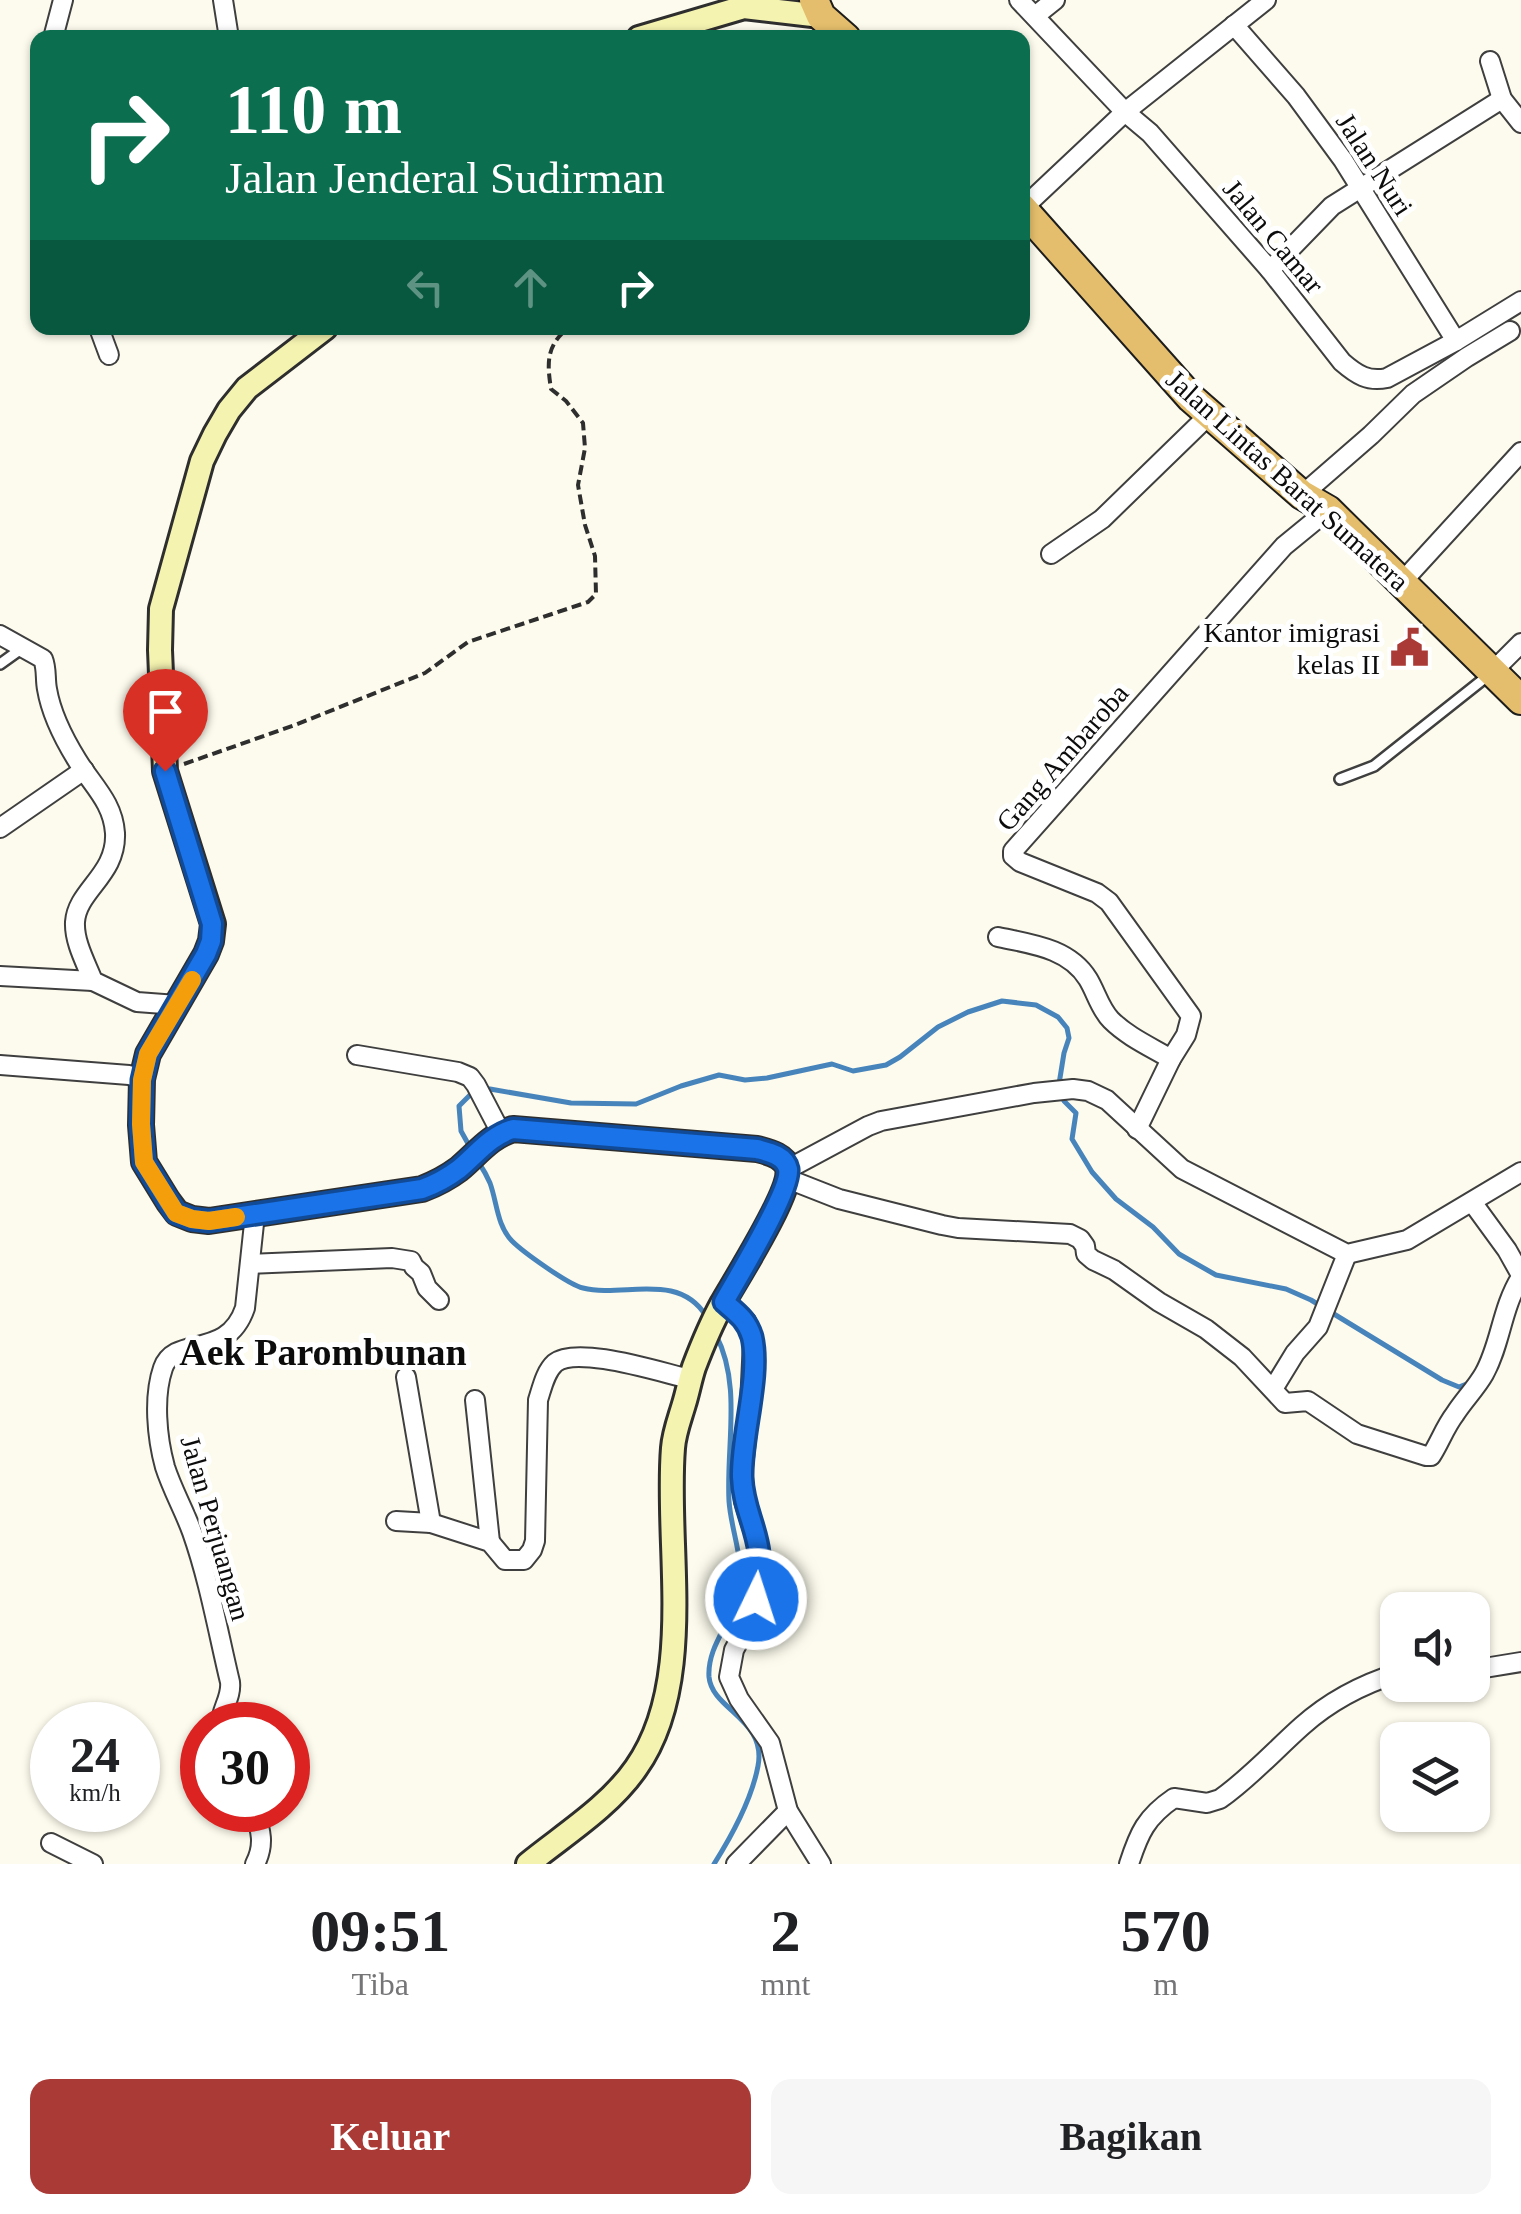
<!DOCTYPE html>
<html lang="id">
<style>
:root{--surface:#fff;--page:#f6f6f6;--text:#202124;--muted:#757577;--accent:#aa3a36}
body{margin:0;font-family:Georgia,serif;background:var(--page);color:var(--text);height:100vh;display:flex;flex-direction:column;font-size:38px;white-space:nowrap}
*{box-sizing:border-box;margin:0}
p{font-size:32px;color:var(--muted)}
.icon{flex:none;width:55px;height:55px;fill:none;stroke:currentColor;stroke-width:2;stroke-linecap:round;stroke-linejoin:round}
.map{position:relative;height:1864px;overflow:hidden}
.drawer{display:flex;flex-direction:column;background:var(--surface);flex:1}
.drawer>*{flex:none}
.guide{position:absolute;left:30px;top:30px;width:1000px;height:305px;border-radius:20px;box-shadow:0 2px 8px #0004;background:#0b6e4f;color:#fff;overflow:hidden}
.tools{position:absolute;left:1380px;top:1592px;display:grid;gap:20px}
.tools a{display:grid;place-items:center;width:110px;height:110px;border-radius:20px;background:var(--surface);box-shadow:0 2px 8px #0004;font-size:50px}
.speed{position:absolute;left:30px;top:1702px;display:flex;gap:20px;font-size:50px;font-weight:700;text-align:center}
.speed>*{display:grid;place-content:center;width:130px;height:130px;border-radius:50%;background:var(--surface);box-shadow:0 2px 8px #0004;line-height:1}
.speed small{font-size:25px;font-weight:400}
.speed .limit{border:15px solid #d22;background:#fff;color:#111}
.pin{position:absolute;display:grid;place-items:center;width:85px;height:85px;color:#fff;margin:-102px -42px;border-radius:50% 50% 50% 0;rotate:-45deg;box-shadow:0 0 10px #0007}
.pin .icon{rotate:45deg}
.me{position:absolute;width:110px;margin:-55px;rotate:4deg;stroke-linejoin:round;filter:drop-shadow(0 0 8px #0008)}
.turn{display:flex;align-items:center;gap:35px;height:210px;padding:0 30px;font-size:45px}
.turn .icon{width:130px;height:130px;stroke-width:2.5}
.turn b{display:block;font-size:70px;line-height:85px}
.lanes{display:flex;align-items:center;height:95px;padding:0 30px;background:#0003;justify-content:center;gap:50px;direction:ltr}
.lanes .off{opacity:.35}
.eta{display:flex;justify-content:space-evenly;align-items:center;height:170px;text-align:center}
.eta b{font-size:60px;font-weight:700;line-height:70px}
.primary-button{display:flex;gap:20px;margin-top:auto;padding:20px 30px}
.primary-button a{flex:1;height:115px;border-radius:20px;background:var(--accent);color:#fff;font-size:40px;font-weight:700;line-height:115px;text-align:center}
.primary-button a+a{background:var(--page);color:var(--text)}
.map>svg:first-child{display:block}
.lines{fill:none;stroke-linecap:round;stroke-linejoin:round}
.stream{stroke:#4884bc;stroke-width:5}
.service-casing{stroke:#3f3f3f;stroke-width:14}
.minor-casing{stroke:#3f3f3f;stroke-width:22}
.secondary-casing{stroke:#2e2e2e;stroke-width:28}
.trunk-casing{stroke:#1d1d1d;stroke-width:32}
.path{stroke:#2e2e2e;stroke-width:4;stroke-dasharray:10 5;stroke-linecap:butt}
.service{stroke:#fff;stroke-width:9}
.minor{stroke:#fff;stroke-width:18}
.secondary{stroke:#f5f3b0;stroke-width:22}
.trunk{stroke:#e4be6c;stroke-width:28}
.route-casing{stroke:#114b97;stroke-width:25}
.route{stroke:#1a73e8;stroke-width:18}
.slow{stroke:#f59e0b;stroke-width:18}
.labels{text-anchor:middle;stroke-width:10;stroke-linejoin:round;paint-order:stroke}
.street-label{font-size:28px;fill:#0c0c0c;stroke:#fff}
.poi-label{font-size:28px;fill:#0c0c0c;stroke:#fff;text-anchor:end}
.district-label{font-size:38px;font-weight:bold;fill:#0c0c0c;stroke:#fff}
</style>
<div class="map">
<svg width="1521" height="1864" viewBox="0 0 1521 1864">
<rect width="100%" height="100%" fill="#fdfbed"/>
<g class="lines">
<!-- stream -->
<g class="stream">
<polyline points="1061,1095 1064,1101 1076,1113 1072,1139 1092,1172 1116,1199 1153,1227 1179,1254 1216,1275 1286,1289 1311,1300 1442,1380 1459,1387 1469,1383"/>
<polyline points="471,1149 461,1131 459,1106 470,1095 490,1089 571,1103 636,1104 681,1086 719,1075 745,1080 767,1078 832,1064 853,1071 886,1065 900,1057 938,1027 968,1012 1002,1001 1036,1005 1058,1017 1067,1028 1069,1038 1064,1053 1059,1084"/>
<path d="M479 1163C483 1169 487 1176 490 1183 497 1202 497 1226 512 1241 523 1252 569 1285 583 1288 623 1298 678 1271 706 1316"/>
<path d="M714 1864C731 1837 752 1798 758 1766 767 1719 712 1710 709 1677 707 1645 733 1622 739 1591 745 1561 731 1531 729 1501 726 1446 742 1385 716 1335"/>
</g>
<defs>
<g id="service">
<polyline points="0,664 21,649"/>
<polyline points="1340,779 1374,766 1490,674"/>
</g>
<g id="minor">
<polyline points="223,0 229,38"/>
<path d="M1019 0 1125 112 1150 133 1270 270 1342 362C1357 375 1368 382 1387 378L1456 341 1521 301"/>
<polyline points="1035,16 1055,0"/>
<polyline points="1234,25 1296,96 1343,160 1456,341"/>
<polyline points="53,38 63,0"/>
<polyline points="1490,61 1502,99 1521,123"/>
<polyline points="1023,208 1125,112 1266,0"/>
<polyline points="1270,270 1332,206 1502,99"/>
<polyline points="99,328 109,355"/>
<polyline points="1302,495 1371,435 1413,394 1467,357 1510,331"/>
<polyline points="1051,554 1102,519 1209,415"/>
<polyline points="1402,582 1521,452"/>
<path d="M0 635 43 659C47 669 45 679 47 689 51 713 64 739 77 760 92 785 113 802 115 833 117 875 77 890 75 922 74 942 86 963 93 981L137 1002 177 1005"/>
<polyline points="1492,672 1521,643"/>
<polyline points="0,828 84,770"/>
<path d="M998 937C1031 944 1069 948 1088 979 1096 992 1100 1009 1111 1020 1128 1037 1151 1047 1171 1059"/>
<polyline points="0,976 93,981"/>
<polyline points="357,1055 458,1072 470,1077 476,1085 501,1133"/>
<polyline points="0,1065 129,1075 142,1079"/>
<polyline points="1137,1129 1171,1059 1186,1035 1191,1016 1109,902 1097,893 1020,862 1013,856 1013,851 1284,546 1328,510"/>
<polyline points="788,1169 868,1126 881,1121 1034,1093 1073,1089 1088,1091 1107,1100 1182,1169 1347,1254 1407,1240 1521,1172"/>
<path d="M788 1179 839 1199 942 1225 958 1228 1070 1234 1080 1239 1085 1246 1086 1254 1093 1260 1114 1270 1159 1302 1206 1329 1242 1357 1285 1403 1308 1401 1357 1434 1426 1456H1431C1440 1442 1445 1427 1455 1414 1464 1400 1476 1388 1484 1374 1501 1344 1501 1309 1521 1277"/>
<polyline points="1472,1202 1507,1250 1521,1275"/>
<polyline points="250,1264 392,1258 411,1261 414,1267 421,1273 427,1288 439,1300"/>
<polyline points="723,1302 746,1321 753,1341 750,1404 742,1476 744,1501 759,1549 761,1576 749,1622 734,1650 729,1677 739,1699 770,1743 788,1811 821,1864"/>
<polyline points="406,1377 431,1523"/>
<polyline points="1273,1389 1295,1353 1318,1327 1347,1254"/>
<polyline points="475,1400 490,1542"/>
<path d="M396 1521 431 1523 490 1542 505 1560H524L532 1550 535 1541 538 1400C542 1388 545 1372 555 1363 577 1345 662 1373 690 1379"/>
<polyline points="1472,1670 1521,1662"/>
<path d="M221 1725C220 1710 232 1698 230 1682 218 1632 209 1580 192 1532 184 1510 172 1489 165 1467 157 1438 153 1397 163 1368 175 1334 227 1361 245 1308L255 1214"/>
<path d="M254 1810C261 1830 265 1845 255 1864"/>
<polyline points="51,1843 93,1864"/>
<polyline points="736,1864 788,1811"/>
<path d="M1129 1864C1139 1833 1146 1817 1174 1798L1207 1803 1220 1799C1250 1778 1275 1750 1302 1726 1330 1701 1363 1684 1398 1673"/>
</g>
<g id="secondary">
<polyline points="639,38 744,7 821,16"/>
<path d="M325 328 247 388 229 410 215 434 202 461 161 609 160 650 165 771 213 924 211 941 206 954 148 1054 142 1079 141 1125 144 1162 168 1201 177 1213 192 1219 209 1221 422 1189C435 1184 447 1178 459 1169 477 1154 490 1136 513 1129L757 1149C768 1152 784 1155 788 1168 793 1190 735 1281 722 1304 711 1324 702 1346 694 1367 690 1379 688 1391 684 1404 680 1418 674 1433 673 1448 665 1547 697 1682 636 1768 609 1807 565 1834 528 1864"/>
</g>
<g id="trunk">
<polyline points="814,0 821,16 846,38"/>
<polyline points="1022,208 1191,398 1302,495 1328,510 1521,700"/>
</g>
</defs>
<!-- service casing -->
<use href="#service" class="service-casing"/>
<!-- minor casing -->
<use href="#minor" class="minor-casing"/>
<!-- secondary casing -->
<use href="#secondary" class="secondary-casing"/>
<!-- trunk casing -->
<use href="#trunk" class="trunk-casing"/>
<!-- path -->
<path class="path" d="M184 764 295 725 425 673 468 642 588 602 596 594 595 556 585 525 578 485 585 448 583 423 566 401 551 389C547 363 546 346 568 328"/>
<!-- service -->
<use href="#service" class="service"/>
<!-- minor -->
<use href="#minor" class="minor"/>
<!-- secondary -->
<use href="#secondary" class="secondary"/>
<!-- trunk -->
<use href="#trunk" class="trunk"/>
</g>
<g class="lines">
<defs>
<path id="route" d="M165 771 212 924 211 941 206 954 148 1054 142 1080 141 1124 144 1162 168 1201 176 1213 192 1219 209 1221 422 1189C436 1184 447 1178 459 1169 477 1154 490 1136 513 1129L757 1149C768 1152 785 1155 788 1169 792 1189 736 1280 724 1302 737 1313 747 1320 752 1337 761 1376 741 1436 742 1477 743 1507 756 1526 759 1553 761 1569 759 1583 756 1599"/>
</defs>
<!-- route casing -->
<use href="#route" class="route-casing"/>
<!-- route -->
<use href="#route" class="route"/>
<!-- slow -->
<polyline class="slow" points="192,980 148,1054 142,1080 141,1124 144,1162 176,1213 192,1219 209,1221 236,1217"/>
</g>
<!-- icons -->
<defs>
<symbol id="civic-bare" viewBox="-9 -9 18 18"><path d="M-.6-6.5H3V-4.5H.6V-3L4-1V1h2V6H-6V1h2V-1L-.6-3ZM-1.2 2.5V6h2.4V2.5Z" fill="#aa3a36" stroke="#fff" stroke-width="2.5" paint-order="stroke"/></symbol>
</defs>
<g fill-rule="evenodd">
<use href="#civic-bare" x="1382" y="620" width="55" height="55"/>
</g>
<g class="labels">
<!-- street labels -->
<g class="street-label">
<text transform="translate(1375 164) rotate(57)" y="10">Jalan Nuri</text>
<text transform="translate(1274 236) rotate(50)" y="10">Jalan Camar</text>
<text transform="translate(1288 480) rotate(42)" y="10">Jalan Lintas Barat Sumatera</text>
<text transform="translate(1062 757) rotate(-49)" y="10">Gang Ambaroba</text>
<text transform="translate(216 1528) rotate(74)" y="10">Jalan Perjuangan</text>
</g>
<!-- poi labels -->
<g class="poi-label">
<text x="1380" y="642">Kantor imigrasi<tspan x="1380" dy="32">kelas II</tspan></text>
</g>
<!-- district labels -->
<g class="district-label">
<text x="323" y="1365">Aek Parombunan</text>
</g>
</g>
</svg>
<div class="tools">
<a><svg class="icon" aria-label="sound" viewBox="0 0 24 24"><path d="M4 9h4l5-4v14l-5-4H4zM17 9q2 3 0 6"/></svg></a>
<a><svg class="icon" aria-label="layers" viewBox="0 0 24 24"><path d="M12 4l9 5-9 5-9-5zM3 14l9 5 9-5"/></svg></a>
</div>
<div class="speed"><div>24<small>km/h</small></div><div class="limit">30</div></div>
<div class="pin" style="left:165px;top:771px;background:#d93025"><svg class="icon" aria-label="arrive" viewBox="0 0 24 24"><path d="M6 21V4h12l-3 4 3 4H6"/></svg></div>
<svg class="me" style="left:756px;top:1599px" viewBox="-20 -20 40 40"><circle r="17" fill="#1a73e8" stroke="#fff" stroke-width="3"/><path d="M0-11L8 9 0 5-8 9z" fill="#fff"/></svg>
<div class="guide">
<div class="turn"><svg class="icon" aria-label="right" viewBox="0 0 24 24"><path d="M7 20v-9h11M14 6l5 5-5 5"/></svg><div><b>110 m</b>Jalan Jenderal Sudirman</div></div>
<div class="lanes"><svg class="icon off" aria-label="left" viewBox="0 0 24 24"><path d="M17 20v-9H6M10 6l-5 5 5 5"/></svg><svg class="icon off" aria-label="ahead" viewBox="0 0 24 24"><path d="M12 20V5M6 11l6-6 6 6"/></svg><svg class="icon" aria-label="right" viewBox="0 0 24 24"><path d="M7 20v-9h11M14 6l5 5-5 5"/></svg></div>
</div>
</div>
<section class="drawer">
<div class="eta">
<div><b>09:51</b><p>Tiba</p></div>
<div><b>2</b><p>mnt</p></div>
<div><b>570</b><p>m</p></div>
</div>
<div class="primary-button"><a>Keluar</a><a>Bagikan</a></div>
</section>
